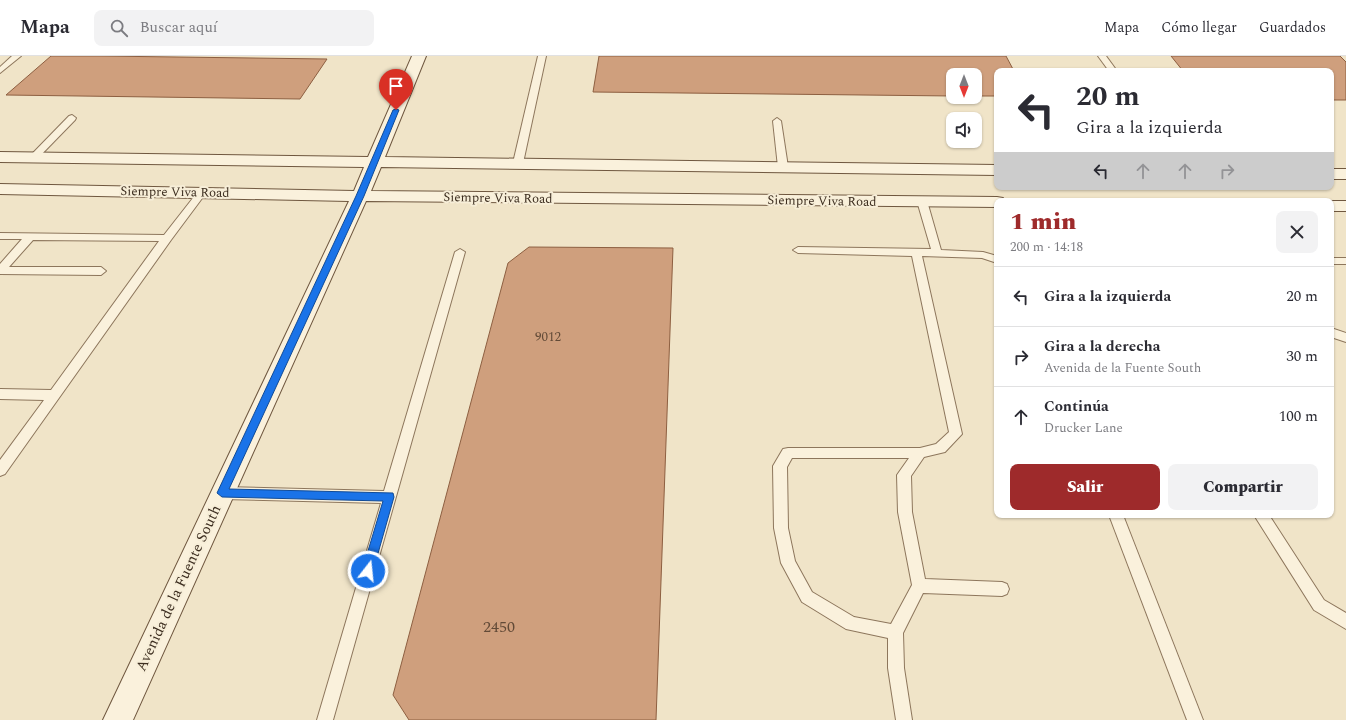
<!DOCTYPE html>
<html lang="es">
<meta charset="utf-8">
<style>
:root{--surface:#fff;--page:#f2f2f3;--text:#2b2b33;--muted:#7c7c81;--line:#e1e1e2;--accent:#9e2a2b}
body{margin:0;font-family:Spectral,serif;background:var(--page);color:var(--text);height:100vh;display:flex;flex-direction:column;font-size:15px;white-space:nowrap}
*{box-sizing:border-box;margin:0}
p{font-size:13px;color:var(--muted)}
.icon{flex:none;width:22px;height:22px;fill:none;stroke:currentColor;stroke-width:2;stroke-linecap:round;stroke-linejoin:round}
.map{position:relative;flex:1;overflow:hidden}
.side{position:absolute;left:994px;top:142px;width:340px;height:320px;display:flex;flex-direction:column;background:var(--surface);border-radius:8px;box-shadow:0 1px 3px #0004}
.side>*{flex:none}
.top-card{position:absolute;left:994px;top:12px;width:340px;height:122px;border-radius:8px;box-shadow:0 1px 3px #0004;background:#fff;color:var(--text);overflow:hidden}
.needle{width:26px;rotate:180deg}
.controls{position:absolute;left:946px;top:12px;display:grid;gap:8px}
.controls a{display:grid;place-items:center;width:36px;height:36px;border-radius:8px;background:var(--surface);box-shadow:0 1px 3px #0004;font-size:20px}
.pin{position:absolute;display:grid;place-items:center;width:34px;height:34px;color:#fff;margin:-41px -17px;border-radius:50% 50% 50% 0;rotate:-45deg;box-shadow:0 0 4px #0007}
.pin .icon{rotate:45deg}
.me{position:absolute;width:44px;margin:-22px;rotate:16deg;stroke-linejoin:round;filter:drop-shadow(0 0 3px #0008)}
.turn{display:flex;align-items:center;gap:14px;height:84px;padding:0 16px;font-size:18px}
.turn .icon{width:52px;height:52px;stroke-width:2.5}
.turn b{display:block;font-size:28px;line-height:34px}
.lanes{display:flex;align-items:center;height:38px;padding:0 16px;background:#0003;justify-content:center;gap:20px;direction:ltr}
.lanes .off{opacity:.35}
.round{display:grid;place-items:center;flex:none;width:42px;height:42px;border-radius:8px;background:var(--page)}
.overview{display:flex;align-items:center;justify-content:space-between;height:68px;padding:0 16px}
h1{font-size:24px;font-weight:800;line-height:30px;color:var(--accent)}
.cta{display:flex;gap:8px;margin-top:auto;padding:8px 16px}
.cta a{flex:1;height:46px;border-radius:8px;background:var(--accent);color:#fff;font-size:16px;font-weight:800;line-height:46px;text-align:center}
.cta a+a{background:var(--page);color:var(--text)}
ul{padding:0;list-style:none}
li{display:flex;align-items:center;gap:12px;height:60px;padding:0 16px;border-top:1px solid var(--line)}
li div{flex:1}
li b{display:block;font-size:15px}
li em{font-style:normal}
header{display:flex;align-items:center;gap:24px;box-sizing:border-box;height:56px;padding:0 20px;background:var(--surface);border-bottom:1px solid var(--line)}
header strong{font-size:19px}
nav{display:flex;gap:22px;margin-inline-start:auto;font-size:14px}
.search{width:280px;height:36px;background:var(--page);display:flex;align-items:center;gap:10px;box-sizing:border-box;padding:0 14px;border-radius:8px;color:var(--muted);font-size:15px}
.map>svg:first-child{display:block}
.building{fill:#cf9f7d;stroke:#8d5f41}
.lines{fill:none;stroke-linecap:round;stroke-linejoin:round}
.lane-casing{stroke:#8d765c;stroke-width:2}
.secondary-casing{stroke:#6f573f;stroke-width:2}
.lane{fill:#faf1dc;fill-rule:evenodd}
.secondary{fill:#faf1dc;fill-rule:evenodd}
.route{fill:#1a73e8;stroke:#114b97}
.labels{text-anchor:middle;stroke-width:4;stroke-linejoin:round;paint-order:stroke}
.far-street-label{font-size:13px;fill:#3d2e20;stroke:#f7eed8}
.number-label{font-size:13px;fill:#624a37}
.street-label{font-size:15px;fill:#3d2e20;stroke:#f7eed8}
.near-number-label{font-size:16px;fill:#624a37}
</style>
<header>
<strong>Mapa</strong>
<div class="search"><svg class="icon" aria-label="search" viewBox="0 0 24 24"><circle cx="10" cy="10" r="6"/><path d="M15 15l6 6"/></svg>Buscar aquí</div>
<nav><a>Mapa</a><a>Cómo llegar</a><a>Guardados</a></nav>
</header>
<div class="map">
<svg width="1346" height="664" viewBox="0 0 1346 664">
<rect width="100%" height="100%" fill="#f0e4c8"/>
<!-- building -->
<g class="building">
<polygon points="51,0 101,0 327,3 300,43 6,39"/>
<polygon points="599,0 1006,0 1014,15 997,15 997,40 975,40 975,19 953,19 953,40 593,36"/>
<polygon points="1171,0 1340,0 1346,6 1346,44 1331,44 1331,15 1183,15"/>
<polygon points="529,191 673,192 656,664 409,664 393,639 508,207"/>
</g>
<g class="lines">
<defs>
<g id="lane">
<polygon points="12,0 21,0 0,17 0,11"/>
<polygon points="538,0 546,0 523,107 518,110 513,107"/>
<polygon points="1098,0 1106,0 1117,15 1109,15"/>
<polygon points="72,59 76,62 75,64 36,104 30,104 30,100 69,60"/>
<polygon points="777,62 781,65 788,111 783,114 778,111 773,65"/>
<polygon points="203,132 206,133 206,137 171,184 5,418 0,420 0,404 44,344 0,343 0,333 51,334 159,185 33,184 9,211 101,211 106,215 101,219 0,218 0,208 22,183 0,183 0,177 164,179 200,133"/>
<path d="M922 142 927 145 941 194 983 196 997 200V207L982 202 922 200 962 378 945 396 924 401 911 420 912 456 925 523 1002 526 1007 528 1009 533 1007 538 1002 540 923 537 903 577 904 612 912 664H896L888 612V582L846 573 802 546 781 507 774 472 773 410 783 393 788 392H920L936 388 949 376 912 200 798 197 793 194 798 191 931 193 917 145ZM792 402H909L897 419 898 456 912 529 891 568 854 561 812 536 795 505 788 472 787 411Z"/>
<polygon points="460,193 465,196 333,664 317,664 381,447 222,443 217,441 215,437 217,433 222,431 384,435 455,196"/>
<rect x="1331" y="202" width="15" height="6"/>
<polygon points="1331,272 1346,277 1346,286 1331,281"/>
<polygon points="1109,459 1123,459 1203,664 1187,664"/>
<polygon points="1254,459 1269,459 1324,544 1346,557 1346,573 1314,554"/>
</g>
<g id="secondary">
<polygon points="412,0 426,0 385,101 997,109 997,119 381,111 371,135 997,141 1003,142 1005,145 997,145 997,151 366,145 133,664 103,664 349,145 0,138 0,128 354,135 364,111 0,106 0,96 368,101"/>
<rect x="1331" y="113" width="15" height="10"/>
<polygon points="1329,145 1346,145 1346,155 1331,155 1331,145"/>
</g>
</defs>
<!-- lane casing -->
<use href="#lane" class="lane-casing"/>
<!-- secondary casing -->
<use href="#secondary" class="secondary-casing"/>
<!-- lane -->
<use href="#lane" class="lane"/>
<!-- secondary -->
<use href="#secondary" class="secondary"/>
</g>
<!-- route -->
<polygon class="route" points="396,53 399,54 364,140 229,433 393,437 394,441 373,515 372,519 368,520 364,519 362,515 383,445 222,441 217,437 356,140 393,54"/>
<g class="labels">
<!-- far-street labels -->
<g class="far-street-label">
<text transform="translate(175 135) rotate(1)" y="5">Siempre Viva Road</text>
<text transform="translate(498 141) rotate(1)" y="5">Siempre Viva Road</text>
<text transform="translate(822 144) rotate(1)" y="5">Siempre Viva Road</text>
</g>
<!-- number labels -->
<g class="number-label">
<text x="548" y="285">9012</text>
</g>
<!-- street labels -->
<g class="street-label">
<text transform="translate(178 532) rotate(-65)" y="5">Avenida de la Fuente South</text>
</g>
<!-- near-number labels -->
<g class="near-number-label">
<text x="499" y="576">2450</text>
</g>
</g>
</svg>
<div class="controls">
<a><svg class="needle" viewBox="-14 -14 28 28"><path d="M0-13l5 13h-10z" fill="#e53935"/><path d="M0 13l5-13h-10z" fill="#7c7c81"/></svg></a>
<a><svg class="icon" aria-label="sound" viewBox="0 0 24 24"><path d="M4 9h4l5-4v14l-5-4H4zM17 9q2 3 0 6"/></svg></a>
</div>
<div class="pin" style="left:396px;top:54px;background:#d93025"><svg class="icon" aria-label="arrive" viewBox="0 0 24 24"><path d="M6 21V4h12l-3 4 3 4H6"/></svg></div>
<svg class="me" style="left:368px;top:515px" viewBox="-20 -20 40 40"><circle r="17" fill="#1a73e8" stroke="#fff" stroke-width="3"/><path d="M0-11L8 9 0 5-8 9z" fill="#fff"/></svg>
<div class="top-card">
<div class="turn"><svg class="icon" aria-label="left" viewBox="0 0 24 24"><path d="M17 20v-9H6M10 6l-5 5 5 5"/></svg><div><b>20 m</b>Gira a la izquierda</div></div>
<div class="lanes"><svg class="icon" aria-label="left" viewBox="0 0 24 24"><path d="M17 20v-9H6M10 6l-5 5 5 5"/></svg><svg class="icon off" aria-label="ahead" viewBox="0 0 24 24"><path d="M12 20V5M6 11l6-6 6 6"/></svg><svg class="icon off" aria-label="ahead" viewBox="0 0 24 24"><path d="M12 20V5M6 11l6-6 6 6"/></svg><svg class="icon off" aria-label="right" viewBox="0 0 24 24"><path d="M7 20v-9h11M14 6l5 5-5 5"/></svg></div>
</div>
<section class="side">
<div class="overview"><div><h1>1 min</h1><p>200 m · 14:18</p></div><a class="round"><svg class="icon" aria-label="close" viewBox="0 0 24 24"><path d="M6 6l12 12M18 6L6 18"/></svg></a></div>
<ul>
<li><svg class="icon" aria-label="left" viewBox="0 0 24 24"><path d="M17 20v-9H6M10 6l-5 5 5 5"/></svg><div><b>Gira a la izquierda</b></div><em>20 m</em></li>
<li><svg class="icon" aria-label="right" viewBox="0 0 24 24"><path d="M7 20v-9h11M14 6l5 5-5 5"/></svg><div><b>Gira a la derecha</b><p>Avenida de la Fuente South</p></div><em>30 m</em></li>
<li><svg class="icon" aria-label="ahead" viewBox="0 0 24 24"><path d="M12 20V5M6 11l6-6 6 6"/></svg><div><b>Continúa</b><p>Drucker Lane</p></div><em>100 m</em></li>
</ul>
<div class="cta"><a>Salir</a><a>Compartir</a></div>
</section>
</div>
